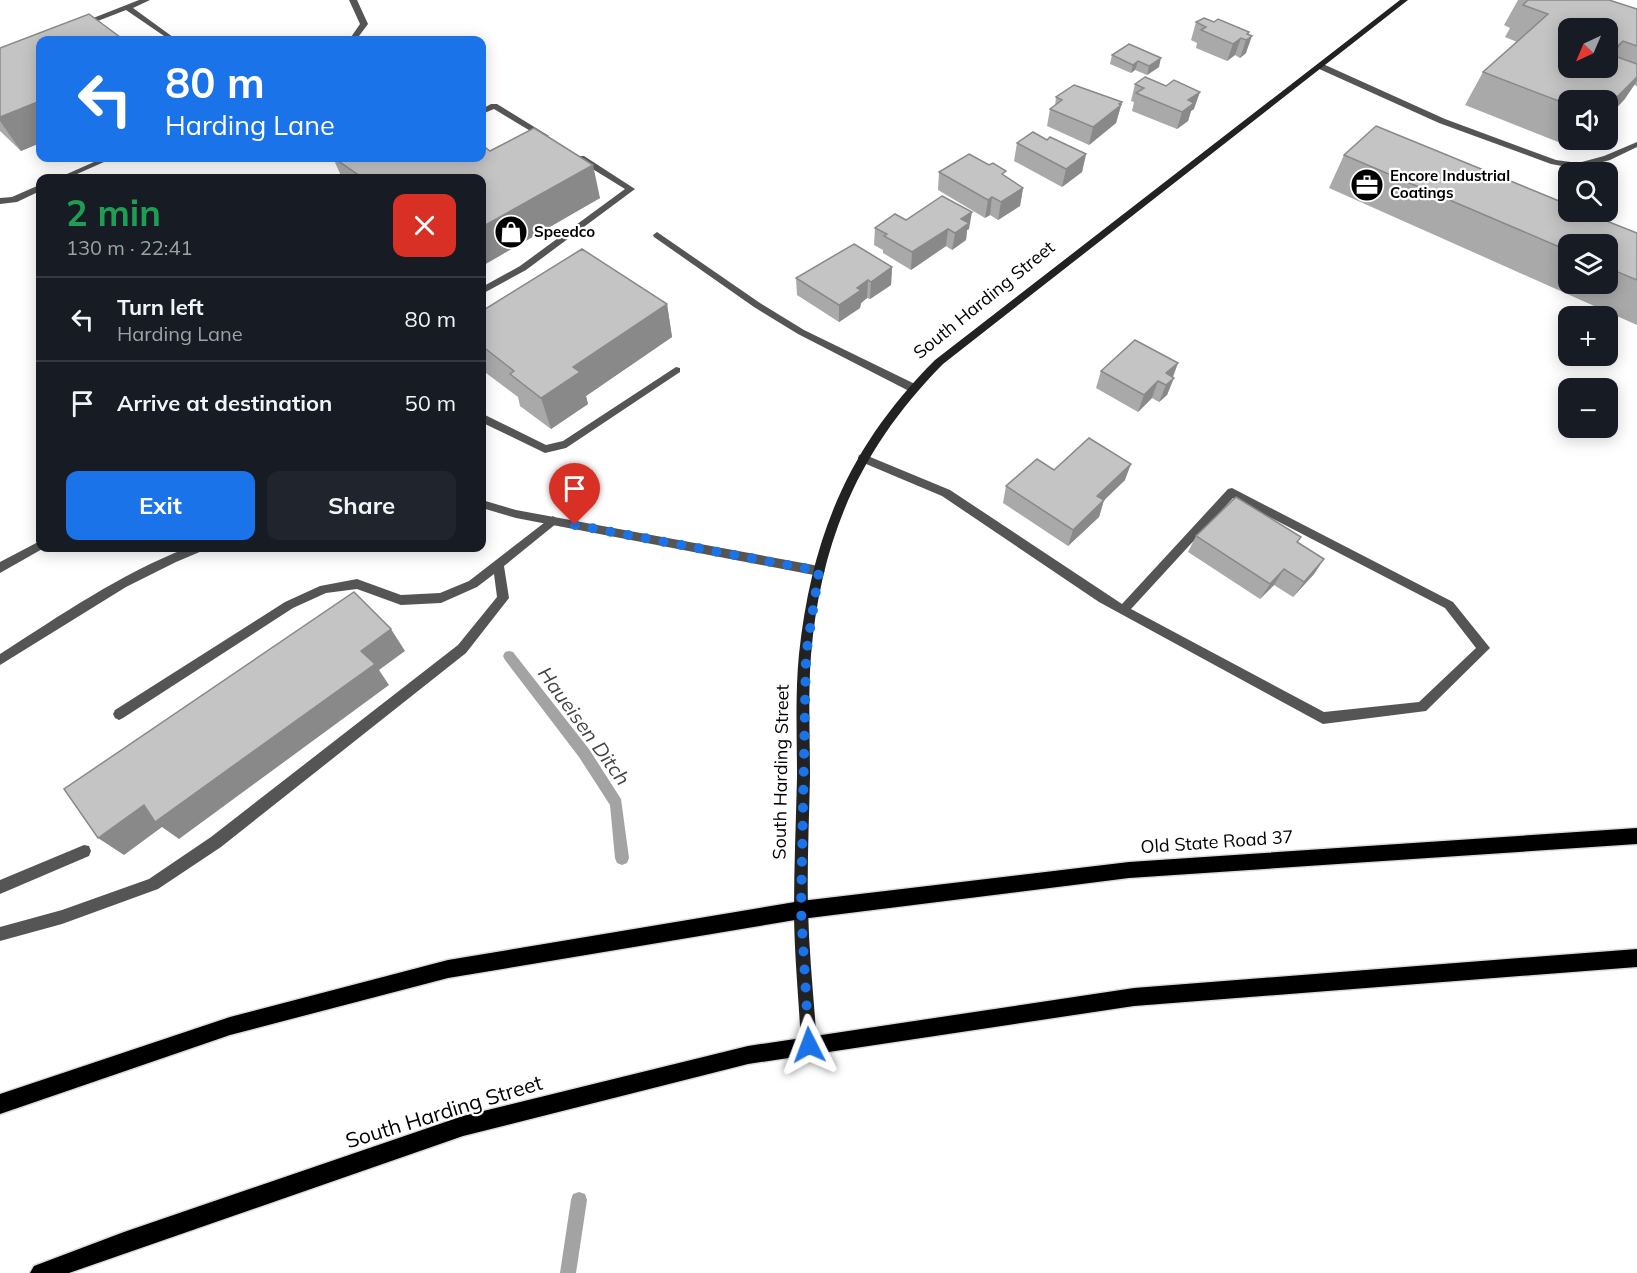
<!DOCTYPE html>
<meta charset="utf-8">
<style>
:root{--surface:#171b24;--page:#20242c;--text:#f1f3f6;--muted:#9ea1a6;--line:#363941;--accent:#1a73e8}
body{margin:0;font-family:Mulish,sans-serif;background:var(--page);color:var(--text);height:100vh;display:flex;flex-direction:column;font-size:22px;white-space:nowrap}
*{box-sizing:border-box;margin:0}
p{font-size:20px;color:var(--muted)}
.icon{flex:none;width:33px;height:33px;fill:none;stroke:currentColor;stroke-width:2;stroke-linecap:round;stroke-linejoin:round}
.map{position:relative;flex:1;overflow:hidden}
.panel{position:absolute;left:36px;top:174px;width:450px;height:378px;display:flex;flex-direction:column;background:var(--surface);border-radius:12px;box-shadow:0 3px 15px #0003}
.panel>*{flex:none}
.top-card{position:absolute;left:36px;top:36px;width:450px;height:126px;border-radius:12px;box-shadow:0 3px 15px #0003;background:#1a73e8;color:#fff;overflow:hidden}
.needle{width:39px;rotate:224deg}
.tools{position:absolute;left:1558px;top:18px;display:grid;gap:12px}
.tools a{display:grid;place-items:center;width:60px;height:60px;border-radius:12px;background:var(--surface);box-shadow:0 3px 15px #0003;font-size:30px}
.pin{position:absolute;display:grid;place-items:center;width:51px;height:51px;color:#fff;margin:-62px -26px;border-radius:50% 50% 50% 0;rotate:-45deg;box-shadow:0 0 6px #0007}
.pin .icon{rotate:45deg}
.me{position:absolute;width:66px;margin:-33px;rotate:357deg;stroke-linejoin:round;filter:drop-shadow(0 0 4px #0008)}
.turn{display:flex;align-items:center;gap:21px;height:126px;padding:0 30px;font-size:27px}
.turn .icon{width:78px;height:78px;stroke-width:2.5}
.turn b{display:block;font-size:42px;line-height:51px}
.round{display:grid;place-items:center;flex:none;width:63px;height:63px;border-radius:12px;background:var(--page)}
.summary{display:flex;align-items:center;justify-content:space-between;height:102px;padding:0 30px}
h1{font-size:36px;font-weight:700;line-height:45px;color:#1e9e55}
.cta{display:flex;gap:12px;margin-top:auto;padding:12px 30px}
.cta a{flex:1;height:69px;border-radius:12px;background:var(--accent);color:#fff;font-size:24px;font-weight:700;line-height:69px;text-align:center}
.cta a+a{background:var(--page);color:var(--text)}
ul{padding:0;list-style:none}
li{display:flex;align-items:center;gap:18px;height:84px;padding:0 30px;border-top:2px solid var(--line)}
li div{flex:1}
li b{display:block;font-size:22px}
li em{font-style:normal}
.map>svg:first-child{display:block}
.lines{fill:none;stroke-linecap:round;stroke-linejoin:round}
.stream{fill:#a3a3a3;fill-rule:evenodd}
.primary-casing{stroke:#dbdbdb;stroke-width:3}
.lane{fill:#555;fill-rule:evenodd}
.street{fill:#555;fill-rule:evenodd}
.secondary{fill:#222;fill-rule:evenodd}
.primary{fill:#000;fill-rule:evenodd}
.wall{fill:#a9a9a9;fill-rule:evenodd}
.shaded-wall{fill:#898989}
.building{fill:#c4c4c4;stroke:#898989;stroke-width:1.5;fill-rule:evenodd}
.route{stroke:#1a73e8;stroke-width:10;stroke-dasharray:0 18}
.labels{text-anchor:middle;stroke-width:4.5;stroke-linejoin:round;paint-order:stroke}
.far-poi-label{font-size:15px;font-weight:bold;fill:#000;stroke:#fff;text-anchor:start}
.street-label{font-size:18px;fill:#000;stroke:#fff}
.water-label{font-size:20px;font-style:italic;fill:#444;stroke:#fff}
.near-street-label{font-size:21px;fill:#000;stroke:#fff}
</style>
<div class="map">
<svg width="1637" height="1273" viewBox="0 0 1637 1273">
<rect width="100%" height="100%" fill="#fff"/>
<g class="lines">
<!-- stream -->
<g class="stream">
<polygon points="509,651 513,652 589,749 621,799 629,858 627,863 622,865 617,863 615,858 610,805 579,757 505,660 503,656 505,652"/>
<polygon points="579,1192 585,1194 587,1200 576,1273 560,1273 571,1200 573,1194"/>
</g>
<defs>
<g id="primary">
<polygon points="1637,828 1637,844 1129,878 801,919 448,978 230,1035 0,1114 0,1094 230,1017 448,960 801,901 1129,862"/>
<polygon points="1637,949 1637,967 1134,1006 748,1064 463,1136 69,1273 30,1273 34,1266 124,1232 463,1116 748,1046 1134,988"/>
</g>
</defs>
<!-- primary casing -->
<use href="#primary" class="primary-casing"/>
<!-- lane -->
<g class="lane">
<polygon points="139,0 150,0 133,8 177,40 170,40 126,10 85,26 78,24"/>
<polygon points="349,0 357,0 368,24 356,40 349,40 360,24"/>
<polygon points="1317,64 1323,64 1445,119 1556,160 1578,163 1604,156 1637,142 1637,147 1610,160 1578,169 1551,164 1439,123 1317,68"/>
<polygon points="491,104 497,104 549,136 542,138 494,109 482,114 482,109"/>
<polygon points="578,156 584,156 635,189 526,270 482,294 482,287 520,266 625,189 578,160"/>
<polygon points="103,158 113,158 68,178 58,178"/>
<polygon points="37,186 40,186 40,191 17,202 0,204 0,198 12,197"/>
<polygon points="657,232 760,303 804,330 917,385 917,391 909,391 798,334 754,307 654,237 653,235"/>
<polygon points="676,367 680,368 680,372 566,448 545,453 485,424 482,425 482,416 485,415 546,445 563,441"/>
<path d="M863 454 950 490 1122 604 1228 489 1232 488 1453 602 1490 648 1426 711 1323 724 1099 602 942 496 859 461 858 458 859 455ZM1233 498 1445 608 1476 648 1419 702 1324 712 1131 609Z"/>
<polygon points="553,516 559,520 557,523 504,566 509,598 466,653 221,847 158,889 62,924 0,941 0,927 62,910 149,879 211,837 458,645 497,597 494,574 477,587 441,603 401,605 357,589 326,593 293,608 123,718 119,720 115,718 113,714 115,710 285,602 320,586 357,579 401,595 440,593 469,581"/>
<path d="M187 548H204L202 551 176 562 126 587 0 665V654C61 615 120 574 187 548Z"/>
<polygon points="84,845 89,846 91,851 89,856 0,894 0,880"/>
</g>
<!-- street -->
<g class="street">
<polygon points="482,500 516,510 819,566 825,571 819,576 516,518 482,508"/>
<polygon points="40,541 40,548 44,548 0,573 0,562"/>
</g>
<!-- secondary -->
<path class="secondary" d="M1400 0H1408L943 364C860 448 821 538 811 655 808 695 810 737 810 778 809 821 807 865 808 909 809 954 814 1000 817 1045L814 1050 809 1053 804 1050 801 1045C799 1000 794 954 794 909 794 865 796 821 797 777 797 736 795 694 799 654 812 534 850 445 935 360Z"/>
<!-- primary -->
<use href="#primary" class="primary"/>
</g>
<!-- wall -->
<g class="wall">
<polygon points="1518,0 1609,0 1637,9 1637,86 1634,85 1624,100 1569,100 1569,140 1586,140 1576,149 1465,105 1483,72 1517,42 1505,37 1510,28 1504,25"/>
<polygon points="1196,22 1249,34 1246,53 1240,58 1235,55 1227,61 1196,48 1197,43 1191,40"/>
<polygon points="40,40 40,143 21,151 0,131 0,48"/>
<polygon points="1112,55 1159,67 1147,75 1135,70 1131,73 1110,64"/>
<polygon points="1135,84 1194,109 1191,111 1188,121 1177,129 1132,111 1134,102 1131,101"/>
<polygon points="1056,97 1122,102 1116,123 1089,145 1047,126 1050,109 1055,106"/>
<polygon points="1047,140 1086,154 1082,172 1062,187 1014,161 1017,143"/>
<polygon points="490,151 600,198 482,266 482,178 342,178 333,158 482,158"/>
<path d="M1344 155 1637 233V325L1329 188ZM1569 244H1608V284H1569Z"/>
<polygon points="939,172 1006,176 1023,188 1020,206 998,220 990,215 985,218 938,190"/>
<polygon points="906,220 969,229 967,230 966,240 952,250 946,246 911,270 883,253 883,250 874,245 875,228"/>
<polygon points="892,267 891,285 870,299 867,298 861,303 860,308 839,322 797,295 796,278"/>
<polygon points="667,304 672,337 586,396 588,404 551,429 520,406 518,397 482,370 482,311"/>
<polygon points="1178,363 1167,395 1159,402 1152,398 1138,412 1096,388 1101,371"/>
<polygon points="1054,470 1125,480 1104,500 1099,517 1068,546 1003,503 1006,486"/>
<polygon points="1196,536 1298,542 1324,559 1314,574 1293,597 1274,585 1260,599 1188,552"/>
</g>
<!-- shaded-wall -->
<g class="shaded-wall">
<polygon points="1249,32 1247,40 1252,36 1246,53 1240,58 1246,40 1247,34"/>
<polygon points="1241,38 1235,55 1227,61 1233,44"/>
<polygon points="1623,41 1608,64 1608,56"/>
<polygon points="1161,58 1159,67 1147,75 1149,66"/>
<polygon points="1138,61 1135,70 1131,73 1133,65"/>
<polygon points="1637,77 1637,81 1624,100 1608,117 1608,106"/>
<polygon points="1200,92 1194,109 1191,111 1188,121 1177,129 1182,112 1188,100"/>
<polygon points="40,101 40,143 21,151 0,121 0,117"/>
<polygon points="1122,102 1116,123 1089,145 1093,127"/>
<polygon points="1583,140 1586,140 1576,149"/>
<polygon points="1086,154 1082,172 1062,187 1066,169"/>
<polygon points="593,165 600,198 482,266 482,227"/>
<polygon points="1023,188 1020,206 998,220 1001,202"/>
<polygon points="992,197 990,215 985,218 988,200"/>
<polygon points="972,212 969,229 967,230 966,240 952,250 955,233 961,219"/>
<polygon points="948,229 946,246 911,270 912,252"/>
<polygon points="892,267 891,285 870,299 871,282"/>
<polygon points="868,280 867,298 861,303 860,308 839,322 839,305 857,288"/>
<polygon points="667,304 672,337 586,396 588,404 551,429 541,398 573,367"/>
<polygon points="1178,363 1171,380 1166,373"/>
<polygon points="1174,378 1167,395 1159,402 1166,385"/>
<polygon points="1158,381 1152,398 1138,412 1144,395"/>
<polygon points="1131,464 1125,480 1092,512 1097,496"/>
<polygon points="1104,500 1099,517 1068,546 1073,530"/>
<polygon points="1324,559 1314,574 1293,597 1304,582"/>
<polygon points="1284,569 1274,585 1260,599 1270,584"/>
<polygon points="391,629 405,651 379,670 389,685 179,839 162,827 124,855 98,838"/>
</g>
<!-- building -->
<g class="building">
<path d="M1528 0H1609L1637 9V46L1623 41 1609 54 1637 64V77L1608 106V100H1569V105L1483 72 1548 14 1523 5ZM1569 28H1608V68H1569Z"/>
<polygon points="89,14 124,40 40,40 40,101 0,117 0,48"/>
<polygon points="1204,18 1214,22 1218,19 1249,32 1247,34 1252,36 1246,40 1241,38 1233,44 1201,30 1206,27 1196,22"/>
<polygon points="1129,44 1161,58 1149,66 1138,61 1133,65 1112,55"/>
<polygon points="1145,77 1166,86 1174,80 1200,92 1188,100 1194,103 1182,112 1136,93 1144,88 1135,84"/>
<polygon points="1074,85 1122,102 1119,104 1121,105 1093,127 1050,109 1062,100 1056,97"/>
<polygon points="1376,126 1569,205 1569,212 1584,212 1637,233 1637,280 1608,268 1608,244 1569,244 1569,251 1344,155"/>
<polygon points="534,128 593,165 482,227 482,178 363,178 334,158 482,158 482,145 490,151"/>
<polygon points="1033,132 1047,140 1050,137 1086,154 1066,169 1017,143"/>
<polygon points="969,154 989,165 993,163 1006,171 1002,174 1023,188 1001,202 992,197 988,200 939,172"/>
<polygon points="942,196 972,212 961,219 969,223 955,233 948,229 912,252 884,236 887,234 875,228 895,214 906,220"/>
<polygon points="854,244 892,267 871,282 868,280 857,288 861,290 839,305 796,278"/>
<polygon points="582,249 667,304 573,367 580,372 541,398 510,374 514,371 482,346 482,311"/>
<polygon points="1135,340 1178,363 1166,373 1174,378 1166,385 1158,381 1144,395 1101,371"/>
<polygon points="1089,438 1131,464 1097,496 1104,500 1073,530 1006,486 1037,459 1054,470"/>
<polygon points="1236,497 1301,537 1297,542 1324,559 1304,582 1284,569 1270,584 1196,536"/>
<polygon points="354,592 391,629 361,651 375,664 155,822 144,805 98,838 64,789"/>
</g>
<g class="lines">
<!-- route -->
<polyline class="route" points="575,525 819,571 806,655 801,910 809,1045"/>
</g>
<!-- icons -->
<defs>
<symbol id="office-disc" viewBox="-11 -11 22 22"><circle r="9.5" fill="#000" stroke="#fff"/><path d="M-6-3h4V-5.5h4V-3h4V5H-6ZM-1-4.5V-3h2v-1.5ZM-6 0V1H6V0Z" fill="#fff"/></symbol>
<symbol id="shop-disc" viewBox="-11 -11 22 22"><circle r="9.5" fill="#000" stroke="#fff"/><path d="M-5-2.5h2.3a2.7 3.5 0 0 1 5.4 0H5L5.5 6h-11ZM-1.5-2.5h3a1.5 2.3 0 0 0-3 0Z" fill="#fff"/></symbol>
</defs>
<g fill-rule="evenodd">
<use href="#office-disc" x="1348" y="166" width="38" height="38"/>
<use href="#shop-disc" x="492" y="213" width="38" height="38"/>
</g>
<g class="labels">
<!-- far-poi labels -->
<g class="far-poi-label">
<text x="1390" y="181">Encore Industrial<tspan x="1390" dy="17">Coatings</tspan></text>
<text x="534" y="237">Speedco</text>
</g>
<!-- street labels -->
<g class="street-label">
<text transform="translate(984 300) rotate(-39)" y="6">South Harding Street</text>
<text transform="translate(781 772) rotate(-89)" y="6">South Harding Street</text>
<text transform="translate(1217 842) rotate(-4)" y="6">Old State Road 37</text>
</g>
<!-- water labels -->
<g class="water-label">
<text transform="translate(584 726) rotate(54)" y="7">Haueisen Ditch</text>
</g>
<!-- near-street labels -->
<g class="near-street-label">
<text transform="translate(444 1112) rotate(-17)" y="7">South Harding Street</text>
</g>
</g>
</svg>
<div class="tools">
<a><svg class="needle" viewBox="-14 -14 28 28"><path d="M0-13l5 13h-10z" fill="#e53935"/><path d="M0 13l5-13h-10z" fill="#9ea1a6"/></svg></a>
<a><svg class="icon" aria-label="sound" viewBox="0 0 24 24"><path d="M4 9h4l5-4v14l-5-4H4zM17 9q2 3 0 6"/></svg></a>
<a><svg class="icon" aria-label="search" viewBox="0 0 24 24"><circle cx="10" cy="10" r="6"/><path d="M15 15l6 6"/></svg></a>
<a><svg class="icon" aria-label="layers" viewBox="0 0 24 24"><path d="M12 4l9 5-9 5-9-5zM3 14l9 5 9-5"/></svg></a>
<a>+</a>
<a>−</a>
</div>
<div class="pin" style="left:575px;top:525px;background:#d93025"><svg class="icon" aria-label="arrive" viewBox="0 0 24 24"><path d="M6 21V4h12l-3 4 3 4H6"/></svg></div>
<svg class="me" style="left:809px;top:1045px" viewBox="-20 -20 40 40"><path d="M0-17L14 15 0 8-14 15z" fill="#1a73e8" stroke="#fff" stroke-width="4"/></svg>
<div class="top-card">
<div class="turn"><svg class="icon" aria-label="left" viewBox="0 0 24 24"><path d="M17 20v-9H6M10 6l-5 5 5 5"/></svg><div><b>80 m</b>Harding Lane</div></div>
</div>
<section class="panel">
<div class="summary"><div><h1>2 min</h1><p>130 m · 22:41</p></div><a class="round" style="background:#d93025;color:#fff"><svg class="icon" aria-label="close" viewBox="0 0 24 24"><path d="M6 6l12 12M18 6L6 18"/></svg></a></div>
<ul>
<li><svg class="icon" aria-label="left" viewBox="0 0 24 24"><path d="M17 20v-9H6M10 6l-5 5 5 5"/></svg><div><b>Turn left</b><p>Harding Lane</p></div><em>80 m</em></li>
<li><svg class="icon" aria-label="arrive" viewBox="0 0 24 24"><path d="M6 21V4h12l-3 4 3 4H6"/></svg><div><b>Arrive at destination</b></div><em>50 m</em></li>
</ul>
<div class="cta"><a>Exit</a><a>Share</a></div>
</section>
</div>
